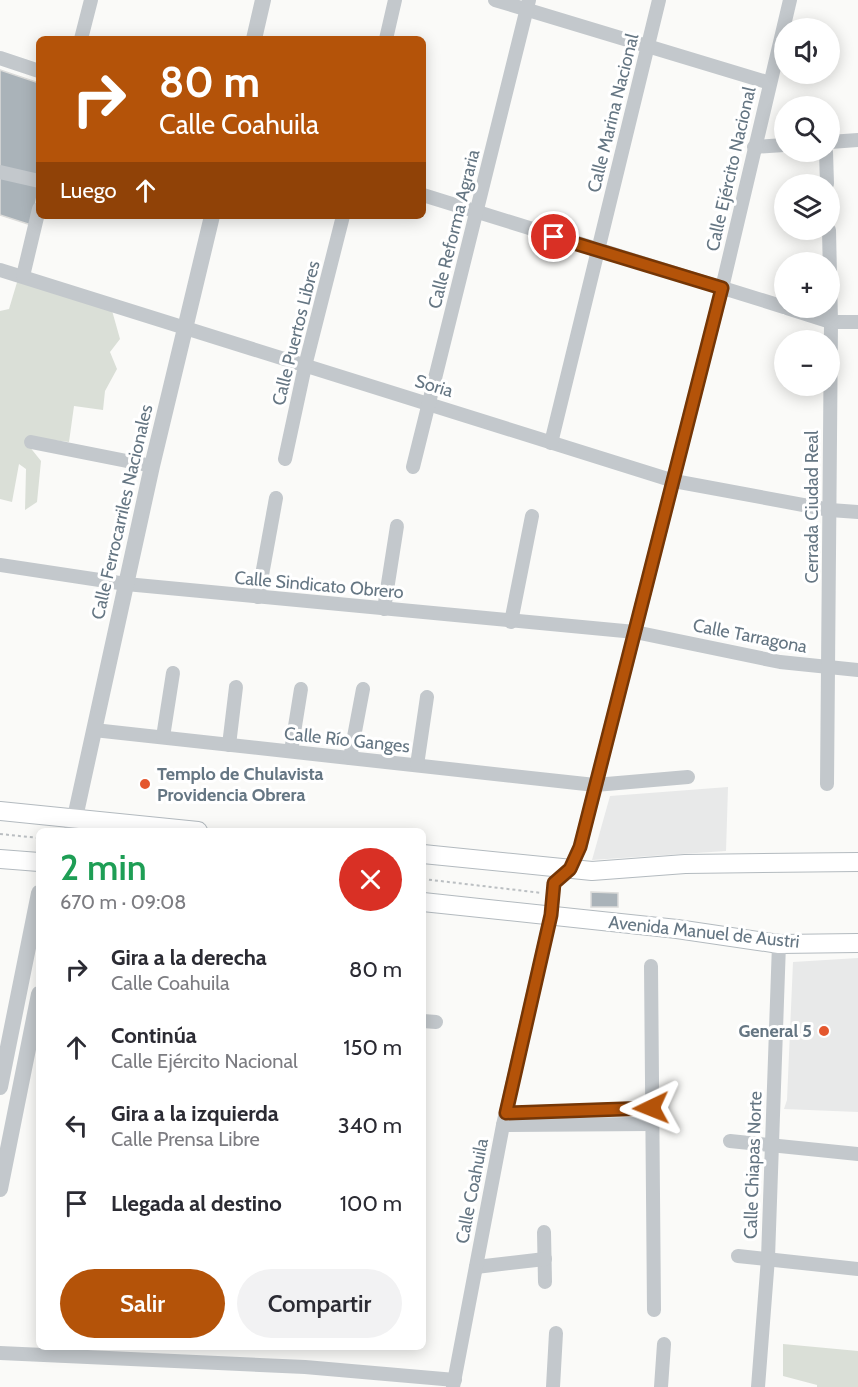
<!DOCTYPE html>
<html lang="es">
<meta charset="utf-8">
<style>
:root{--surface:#fff;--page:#f2f2f3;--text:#2b2b33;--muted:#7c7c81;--accent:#b45309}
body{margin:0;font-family:Cabin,sans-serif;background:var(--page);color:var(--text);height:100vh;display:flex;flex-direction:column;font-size:22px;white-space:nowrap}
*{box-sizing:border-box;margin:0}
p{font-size:20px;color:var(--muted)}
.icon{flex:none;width:33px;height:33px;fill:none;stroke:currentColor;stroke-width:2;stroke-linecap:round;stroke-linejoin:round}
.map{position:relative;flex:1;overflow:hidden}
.sheet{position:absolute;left:36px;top:828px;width:390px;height:522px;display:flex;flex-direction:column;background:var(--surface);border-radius:9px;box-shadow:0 3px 15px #0003}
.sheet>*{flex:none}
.banner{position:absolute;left:36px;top:36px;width:390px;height:183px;border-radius:9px;box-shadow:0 3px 15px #0003;background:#b45309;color:#fff;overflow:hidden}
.controls{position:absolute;left:774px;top:18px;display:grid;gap:12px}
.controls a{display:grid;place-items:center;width:66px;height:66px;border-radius:50%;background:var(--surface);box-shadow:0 3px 15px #0003;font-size:30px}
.pin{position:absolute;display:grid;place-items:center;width:51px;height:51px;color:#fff;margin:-26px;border:3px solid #fff;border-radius:50%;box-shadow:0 2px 6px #0007}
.me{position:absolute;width:66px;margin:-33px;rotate:268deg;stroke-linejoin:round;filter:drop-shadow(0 0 4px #0008)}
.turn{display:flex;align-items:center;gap:21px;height:126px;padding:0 24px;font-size:27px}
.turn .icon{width:78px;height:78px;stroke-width:2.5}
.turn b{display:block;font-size:42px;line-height:51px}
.then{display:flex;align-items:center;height:57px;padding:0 24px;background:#0003;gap:12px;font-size:22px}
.round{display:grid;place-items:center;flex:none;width:63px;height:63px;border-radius:32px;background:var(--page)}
.summary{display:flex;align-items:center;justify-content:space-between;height:102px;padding:0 24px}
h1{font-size:36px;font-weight:600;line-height:45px;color:#1e9e55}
.primary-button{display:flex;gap:12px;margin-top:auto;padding:12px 24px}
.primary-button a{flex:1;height:69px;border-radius:36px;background:var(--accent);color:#fff;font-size:24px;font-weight:600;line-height:69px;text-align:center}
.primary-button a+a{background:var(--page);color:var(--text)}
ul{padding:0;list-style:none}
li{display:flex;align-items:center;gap:18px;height:78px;padding:0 24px}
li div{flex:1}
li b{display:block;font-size:22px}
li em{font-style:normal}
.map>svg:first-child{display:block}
.built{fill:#e8e9e9}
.green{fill:#dadfd7}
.building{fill:#aab3b9;stroke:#dcdcda;stroke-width:1.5}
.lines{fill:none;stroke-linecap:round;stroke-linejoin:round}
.secondary-casing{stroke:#b3babf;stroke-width:20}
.path{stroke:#bbbfc2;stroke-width:2;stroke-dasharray:3 3;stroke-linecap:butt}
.minor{stroke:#c3c8cc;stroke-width:14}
.tertiary{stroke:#c3c8cc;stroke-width:16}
.secondary{stroke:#fff;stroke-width:18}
.route-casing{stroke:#753606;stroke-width:15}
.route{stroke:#b45309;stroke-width:10}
.poi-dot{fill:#e4572e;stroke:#fff;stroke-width:2}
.labels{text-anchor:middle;stroke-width:6;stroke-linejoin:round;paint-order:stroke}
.street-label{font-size:18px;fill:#657683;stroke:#fff}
.poi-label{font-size:18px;font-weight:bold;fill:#657683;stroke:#fff;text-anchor:start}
</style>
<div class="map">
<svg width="858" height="1387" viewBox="0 0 858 1387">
<rect width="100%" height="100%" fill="#fafaf8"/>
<!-- built -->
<g class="built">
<polygon points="728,787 726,851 592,860 610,796"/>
<polygon points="858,958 858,1112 784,1109 787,1100 793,962"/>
</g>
<!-- green -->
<g class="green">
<polygon points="18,279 111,307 120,339 110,352 117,369 105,391 103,410 74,406 69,442 35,438 29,446 41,461 37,502 25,510 26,469 19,464 12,502 0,499 0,311 9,309"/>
<polygon points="783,1344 858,1351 858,1387 817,1387 817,1385 783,1376"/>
</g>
<!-- building -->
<g class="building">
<polygon points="0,70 39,83 39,187 31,225 0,215"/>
<polygon points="591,892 618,893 618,907 591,907"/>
</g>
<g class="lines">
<defs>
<g id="secondary">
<polyline points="0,811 198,831"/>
<polyline points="423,854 592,871 685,864 858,862"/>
<polyline points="0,859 39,862"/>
<polyline points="423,902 677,929 779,944 858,943"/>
</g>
</defs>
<!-- secondary casing -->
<use href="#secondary" class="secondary-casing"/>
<!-- path -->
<g class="path">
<polyline points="0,834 39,838"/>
<polyline points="423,879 542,893"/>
</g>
<!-- minor -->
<g class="minor">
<polyline points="495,0 770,83"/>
<polyline points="81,39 91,0"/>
<polyline points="386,39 395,0"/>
<polyline points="0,58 39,71"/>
<polyline points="830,142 858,140"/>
<polyline points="754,147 784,145"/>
<polyline points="826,152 827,184"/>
<polyline points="0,172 39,181"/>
<polyline points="423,195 784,307"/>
<polyline points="0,270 674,481 830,510 858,512"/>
<polyline points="23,276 39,209"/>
<polyline points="787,308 831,322 858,322"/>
<polyline points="31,442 152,466"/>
<polyline points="551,443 659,0"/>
<polyline points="285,459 305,366 343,216"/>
<polyline points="413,467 529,0"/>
<polyline points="0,565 126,584 635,632 780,662 858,670"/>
<polyline points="258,597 276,498"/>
<polyline points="384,609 397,526"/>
<polyline points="511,622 532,516"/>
<polyline points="94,730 595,785 688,777"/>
<polyline points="163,737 173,673"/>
<polyline points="229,745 236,687"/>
<polyline points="291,751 301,689"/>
<polyline points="350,758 363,689"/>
<polyline points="417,765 427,697"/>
<polyline points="827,784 831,322 829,230"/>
<polyline points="651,966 654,1310"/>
<polyline points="423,1021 436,1022"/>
<polyline points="506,1113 651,1108"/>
<polyline points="503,1125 651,1124"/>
<polyline points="730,1141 858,1154"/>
<polyline points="544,1232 545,1282"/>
<polyline points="738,1256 858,1269"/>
<polyline points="476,1267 545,1259"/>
<polyline points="0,1353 305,1367 455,1380"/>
<polyline points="453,1387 503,1125 551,915 554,883 570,869 580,847 722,288 790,0"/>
<polyline points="553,1387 556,1333"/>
<polyline points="661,1387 664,1344"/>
<polyline points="758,1387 768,1258 779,944"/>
</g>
<!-- tertiary -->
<g class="tertiary">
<polyline points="254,39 263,0"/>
<polyline points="72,831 152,466 212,216"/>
<polyline points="0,1087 39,893"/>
<polyline points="0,1189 39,994"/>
</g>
<!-- secondary -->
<use href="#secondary" class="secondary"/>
</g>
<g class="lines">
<defs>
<polyline id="route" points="554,237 722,288 580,847 570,869 554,883 551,915 506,1113 651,1108"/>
</defs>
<!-- route casing -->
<use href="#route" class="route-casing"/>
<!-- route -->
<use href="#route" class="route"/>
</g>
<!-- markers -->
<g class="poi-dot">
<circle cx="145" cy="784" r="6"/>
<circle cx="824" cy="1031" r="6"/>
</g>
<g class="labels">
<!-- street labels -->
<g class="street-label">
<text transform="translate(613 113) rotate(-76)" y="6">Calle Marina Nacional</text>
<text transform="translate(731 169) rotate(-77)" y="6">Calle Ejército Nacional</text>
<text transform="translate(454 229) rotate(-76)" y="6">Calle Reforma Agraria</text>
<text transform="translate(296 333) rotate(-76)" y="6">Calle Puertos Libres</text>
<text transform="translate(434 386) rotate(17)" y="6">Soria</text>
<text transform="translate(812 507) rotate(-90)" y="6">Cerrada Ciudad Real</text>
<text transform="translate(122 512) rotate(-77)" y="6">Calle Ferrocarriles Nacionales</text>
<text transform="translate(319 585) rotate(5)" y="6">Calle Sindicato Obrero</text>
<text transform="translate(750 636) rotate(11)" y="6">Calle Tarragona</text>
<text transform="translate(347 740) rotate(6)" y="6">Calle Río Ganges</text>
<text transform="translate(704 932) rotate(6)" y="6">Avenida Manuel de Austri</text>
<text transform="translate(753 1165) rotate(-88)" y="6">Calle Chiapas Norte</text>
<text transform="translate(472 1191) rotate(-79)" y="6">Calle Coahuila</text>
</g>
<!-- poi labels -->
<g class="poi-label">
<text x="157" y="780">Templo de Chulavista<tspan x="157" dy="21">Providencia Obrera</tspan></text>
<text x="812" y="1037" text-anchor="end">General 5</text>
</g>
</g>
</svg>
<div class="controls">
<a><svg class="icon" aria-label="sound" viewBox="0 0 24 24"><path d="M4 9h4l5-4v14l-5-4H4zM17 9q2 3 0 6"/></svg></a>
<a><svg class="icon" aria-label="search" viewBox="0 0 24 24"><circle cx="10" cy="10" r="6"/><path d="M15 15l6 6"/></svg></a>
<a><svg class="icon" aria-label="layers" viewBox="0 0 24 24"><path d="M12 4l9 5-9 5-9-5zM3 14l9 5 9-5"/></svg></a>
<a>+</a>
<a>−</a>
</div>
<div class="pin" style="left:554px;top:237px;background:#d93025"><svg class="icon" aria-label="arrive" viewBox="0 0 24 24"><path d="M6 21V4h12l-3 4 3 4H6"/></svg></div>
<svg class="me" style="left:651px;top:1108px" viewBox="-20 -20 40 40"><path d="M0-17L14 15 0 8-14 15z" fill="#b45309" stroke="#fff" stroke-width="4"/></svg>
<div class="banner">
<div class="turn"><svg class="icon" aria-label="right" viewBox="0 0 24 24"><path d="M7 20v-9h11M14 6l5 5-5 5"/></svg><div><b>80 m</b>Calle Coahuila</div></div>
<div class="then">Luego<svg class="icon" aria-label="ahead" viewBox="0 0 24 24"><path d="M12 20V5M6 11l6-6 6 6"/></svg></div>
</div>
<section class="sheet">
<div class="summary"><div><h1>2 min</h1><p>670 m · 09:08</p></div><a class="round" style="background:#d93025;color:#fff"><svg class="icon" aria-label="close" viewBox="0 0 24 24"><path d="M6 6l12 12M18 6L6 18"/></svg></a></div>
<ul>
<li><svg class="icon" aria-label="right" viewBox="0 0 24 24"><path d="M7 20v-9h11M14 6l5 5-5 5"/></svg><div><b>Gira a la derecha</b><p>Calle Coahuila</p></div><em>80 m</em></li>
<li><svg class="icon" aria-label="ahead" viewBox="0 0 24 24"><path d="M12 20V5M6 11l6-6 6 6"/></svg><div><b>Continúa</b><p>Calle Ejército Nacional</p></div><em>150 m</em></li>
<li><svg class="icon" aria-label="left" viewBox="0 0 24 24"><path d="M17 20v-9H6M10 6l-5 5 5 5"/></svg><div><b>Gira a la izquierda</b><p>Calle Prensa Libre</p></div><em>340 m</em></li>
<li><svg class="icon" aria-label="arrive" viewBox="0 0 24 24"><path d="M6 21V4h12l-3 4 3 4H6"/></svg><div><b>Llegada al destino</b></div><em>100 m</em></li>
</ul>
<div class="primary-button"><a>Salir</a><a>Compartir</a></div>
</section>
</div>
